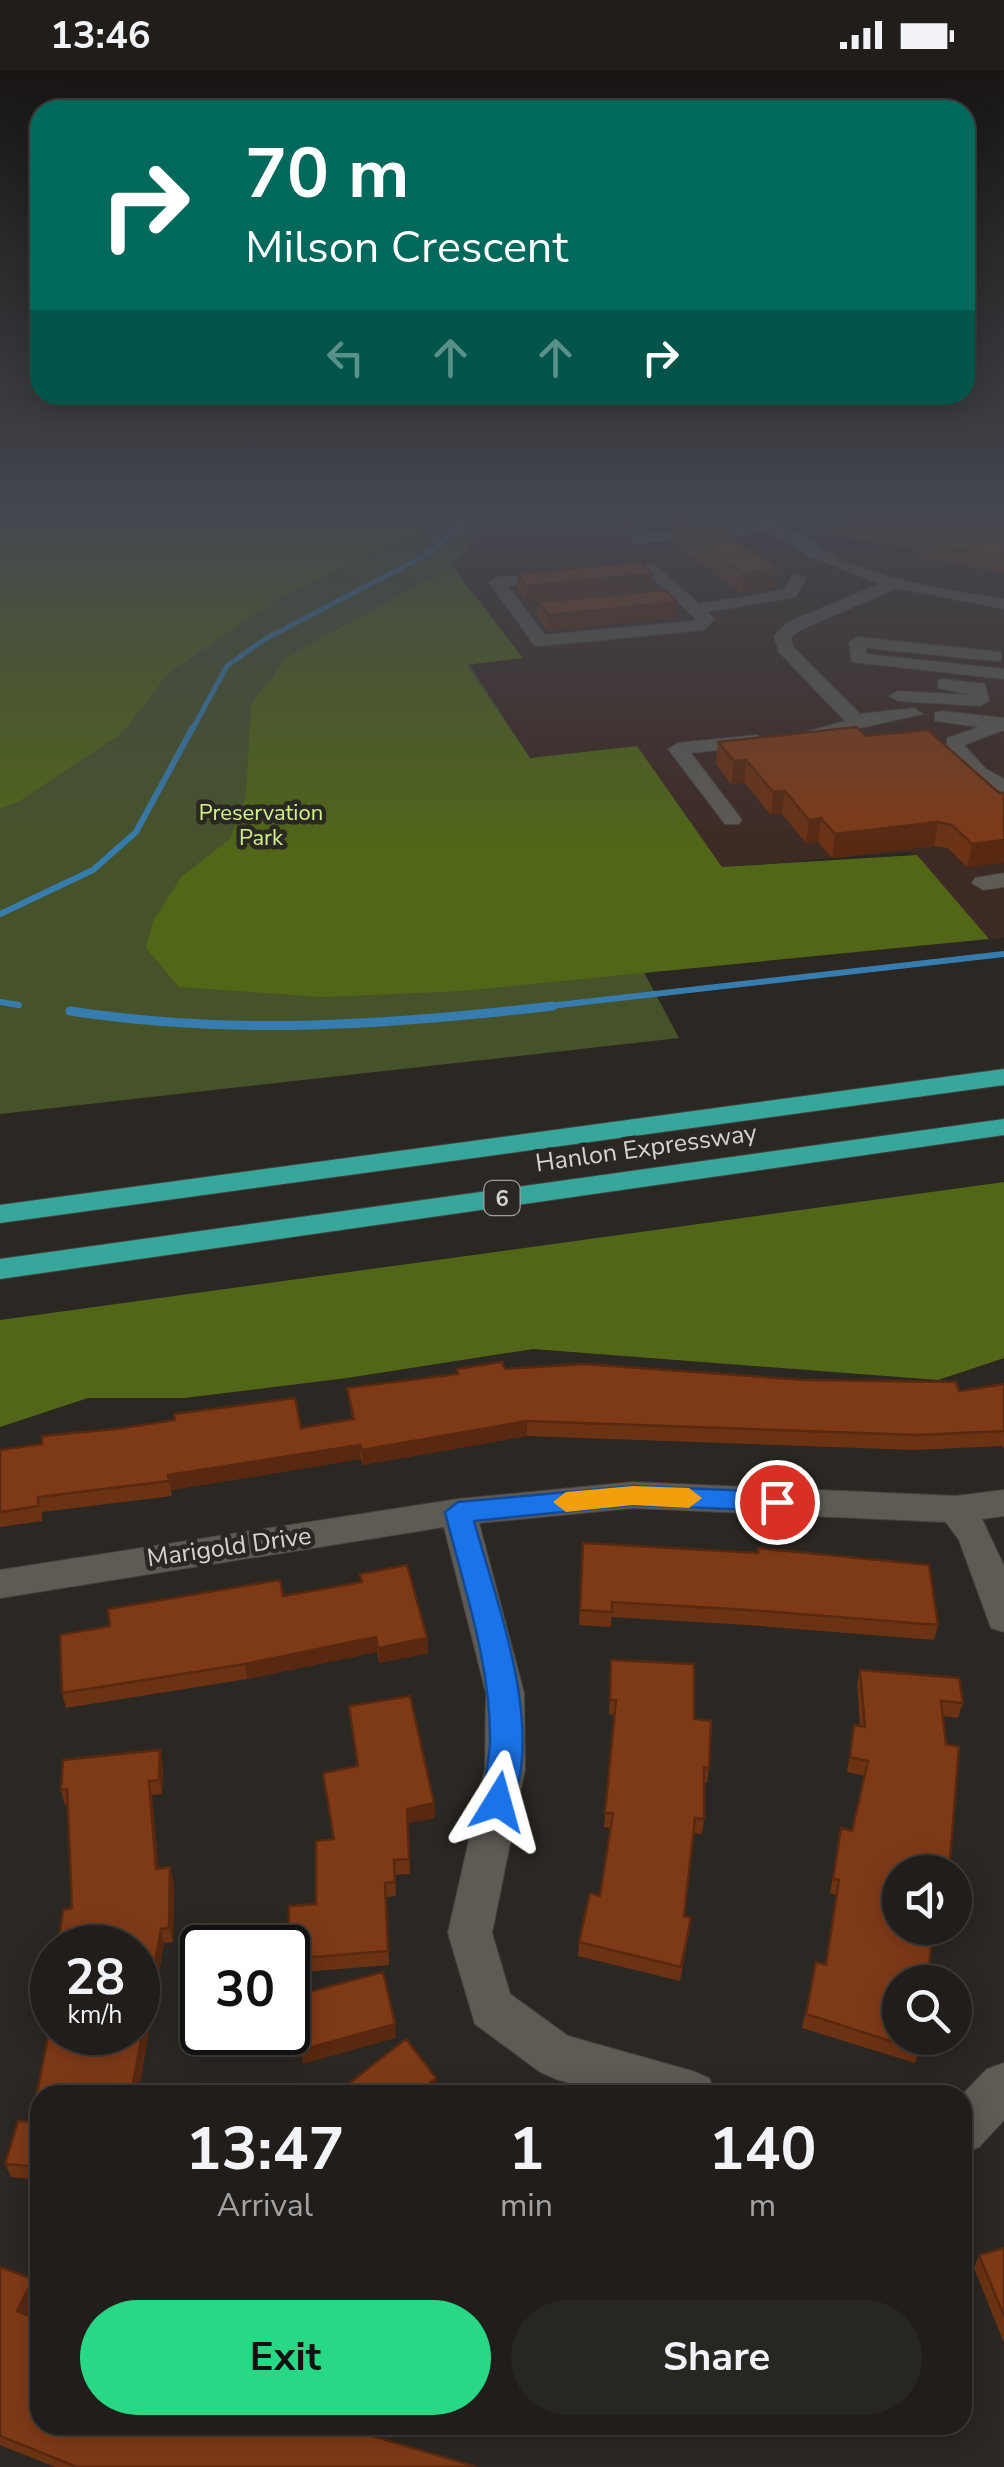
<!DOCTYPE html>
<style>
:root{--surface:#201d1a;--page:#282623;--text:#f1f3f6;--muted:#a2a2a2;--line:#3d3b39;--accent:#28d885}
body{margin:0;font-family:"Nunito Sans",sans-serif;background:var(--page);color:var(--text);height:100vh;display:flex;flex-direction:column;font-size:38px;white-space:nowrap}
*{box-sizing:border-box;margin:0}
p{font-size:32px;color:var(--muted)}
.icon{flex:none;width:55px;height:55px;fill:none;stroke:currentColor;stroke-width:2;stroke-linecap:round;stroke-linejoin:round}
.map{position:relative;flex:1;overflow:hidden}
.side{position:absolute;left:30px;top:2015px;width:942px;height:350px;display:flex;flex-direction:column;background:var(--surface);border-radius:30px;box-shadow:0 5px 25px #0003,0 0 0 2px var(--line)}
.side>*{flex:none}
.banner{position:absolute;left:30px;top:30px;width:945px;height:305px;border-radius:30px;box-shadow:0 5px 25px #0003,0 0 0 2px var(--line);background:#00695c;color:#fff;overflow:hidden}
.tools{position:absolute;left:882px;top:1785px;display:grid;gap:20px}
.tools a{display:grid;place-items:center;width:90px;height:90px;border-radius:50%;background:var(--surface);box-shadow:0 5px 25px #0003,0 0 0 2px var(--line);font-size:50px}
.speed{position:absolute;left:30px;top:1855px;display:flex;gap:20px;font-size:50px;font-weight:700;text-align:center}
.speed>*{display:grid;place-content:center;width:130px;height:130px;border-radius:50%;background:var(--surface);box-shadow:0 5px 25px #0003,0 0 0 2px var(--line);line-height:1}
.speed small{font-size:25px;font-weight:400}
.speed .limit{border:5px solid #111;border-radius:15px;background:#fff;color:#111}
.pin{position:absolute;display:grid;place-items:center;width:85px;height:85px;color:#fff;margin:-42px;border:5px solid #fff;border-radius:50%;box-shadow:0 2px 10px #0007}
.me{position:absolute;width:110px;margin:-55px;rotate:8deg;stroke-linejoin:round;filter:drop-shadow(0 0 8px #0008)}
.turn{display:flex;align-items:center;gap:35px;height:210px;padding:0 50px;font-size:45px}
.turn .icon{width:130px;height:130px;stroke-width:2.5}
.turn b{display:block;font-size:70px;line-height:85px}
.lanes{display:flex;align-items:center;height:95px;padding:0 50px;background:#0003;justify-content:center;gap:50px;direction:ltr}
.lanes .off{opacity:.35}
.eta{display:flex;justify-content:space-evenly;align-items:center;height:170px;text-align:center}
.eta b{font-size:60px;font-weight:700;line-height:70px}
.action{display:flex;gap:20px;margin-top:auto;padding:20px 50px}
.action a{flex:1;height:115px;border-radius:60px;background:var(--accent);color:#111;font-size:40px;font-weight:700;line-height:115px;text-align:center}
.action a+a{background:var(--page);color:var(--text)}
.status{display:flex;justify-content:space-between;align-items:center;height:70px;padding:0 50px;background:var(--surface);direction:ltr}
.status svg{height:28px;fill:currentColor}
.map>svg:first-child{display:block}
.industrial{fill:#3d2a24}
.green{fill:#46532a}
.forest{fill:#516617}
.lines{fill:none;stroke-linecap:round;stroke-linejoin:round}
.stream-far2{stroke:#377cae;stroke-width:5}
.stream-far1{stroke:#377cae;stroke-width:6}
.stream{stroke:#377cae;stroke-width:9}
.minor-casing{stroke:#46433f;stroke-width:2}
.highway-casing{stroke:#46433f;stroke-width:2}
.minor{fill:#5e5a54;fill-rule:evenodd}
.highway{fill:#38a79b;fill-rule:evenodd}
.wall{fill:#6c3214}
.shaded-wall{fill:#582910}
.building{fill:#7e3a17;stroke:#582910;stroke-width:2.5}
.route{fill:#1a73e8;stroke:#114b97;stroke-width:2.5}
.slow{fill:#f59e0b}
.labels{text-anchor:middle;stroke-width:9;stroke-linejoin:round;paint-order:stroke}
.far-park-label{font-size:22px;fill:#d1f38b;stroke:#2b2722}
.shield{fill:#2b2722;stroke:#a3a09c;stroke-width:2.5}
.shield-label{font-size:22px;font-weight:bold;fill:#d6d4d1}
.street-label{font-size:25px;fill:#d6d4d1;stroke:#2b2722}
</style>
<div class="status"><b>13:46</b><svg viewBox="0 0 49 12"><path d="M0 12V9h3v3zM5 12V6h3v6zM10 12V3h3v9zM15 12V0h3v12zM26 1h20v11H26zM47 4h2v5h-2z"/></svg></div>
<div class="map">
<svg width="1004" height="2397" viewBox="0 0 1004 2397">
<rect width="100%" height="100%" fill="#2b2722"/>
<!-- industrial -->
<polygon class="industrial" points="496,446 1004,446 1004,868 989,869 910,782 722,797 637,676 530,688 465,594 522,587 452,496"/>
<!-- green -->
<polygon class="green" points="0,446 496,446 452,496 421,521 530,688 679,968 0,1044"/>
<!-- forest -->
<g class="forest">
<polygon points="0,446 445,446 424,461 285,525 169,602 123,662 18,732 0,738"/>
<polygon points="452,496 523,588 466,595 530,688 637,676 722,797 917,785 989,869 461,921 323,927 179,917 146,878 153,851 182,806 230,769 246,726 251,635 286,588"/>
<polygon points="1004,1112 1004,1288 938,1310 533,1279 347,1308 184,1328 88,1328 0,1357 0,1250"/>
</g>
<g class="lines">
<!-- stream-far2 -->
<polyline class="stream-far2" points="192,660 227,596 265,569 428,484 473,446"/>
<!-- stream-far1 -->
<g class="stream-far1">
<polyline points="0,844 93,800 136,762 193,657"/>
<polyline points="0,932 19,935"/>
<polyline points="532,938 1004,884"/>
</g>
<!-- stream -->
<path class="stream" d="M70 941C233 966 390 955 553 936"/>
<defs>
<g id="minor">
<polygon points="585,446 603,446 618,455 606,458"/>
<path d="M753 446C780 446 821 482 850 494 899 513 952 521 1004 529V539L897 518 800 560 791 567 793 577 860 644 914 638 923 644 806 670V662L845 651 779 582 774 566 788 552 880 514 809 486 771 462 636 473 629 469 636 465 761 454Z"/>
<polygon points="654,494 699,534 783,520 793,505 807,508 795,527 708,542 714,549 704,560 540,576 534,575 489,512 497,507 564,503 564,509 558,511 508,516 545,565 693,551 696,549 645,502 609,506 601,501 609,496"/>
<polygon points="857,567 1001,582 1001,590 995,591 866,578 866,584 1004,599 1004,609 852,592 849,572"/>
<polygon points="944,609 985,614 989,631 980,636 898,631 889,626 898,621 970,625 938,618 938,610"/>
<polygon points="942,641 1004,648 1004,660 964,675 986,699 1004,709 1004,723 972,707 947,682 947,668 979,657 935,651 935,643"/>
<polygon points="757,665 767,671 764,675 691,683 742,750 739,754 725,754 668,679 678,673"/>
<polygon points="1004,803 1004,817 983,820 972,813 975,808"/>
<polygon points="633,1412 956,1426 1004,1420 1004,1446 982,1449 1004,1496 1004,1562 991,1558 959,1470 946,1452 633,1438 479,1453 524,1623 525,1699 492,1863 510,1924 568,1966 692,2001 709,2008 716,2025 611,2025 556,2009 540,2002 475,1954 448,1863 485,1699 486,1623 444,1457 0,1528 0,1500 458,1429"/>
<polygon points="1004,1993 1004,2050 979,2077 962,2084 962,2025 987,1999"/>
</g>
<g id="highway">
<polygon points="1004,999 1004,1015 0,1153 0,1135"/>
<polygon points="1004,1049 1004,1065 0,1209 0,1189"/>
</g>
</defs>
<!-- minor casing -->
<use href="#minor" class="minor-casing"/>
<!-- highway casing -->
<use href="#highway" class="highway-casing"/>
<!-- minor -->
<use href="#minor" class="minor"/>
<!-- highway -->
<use href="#highway" class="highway"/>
</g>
<!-- wall -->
<g class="wall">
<polygon points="610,446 697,446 685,450 685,455 777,498 775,517 742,523 673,474 674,458 631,460"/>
<polygon points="1004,446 1004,503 916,487 917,480 827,464 828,450"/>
<polygon points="517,504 651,519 526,531 517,519"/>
<polygon points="538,532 676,547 548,561 537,547"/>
<polygon points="866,666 999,723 967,797 948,778 934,776 832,788 818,772 806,773 782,744 771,745 744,712 731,714 716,694 718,672"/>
<polygon points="457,1299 505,1299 959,1321 1004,1314 1004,1379 1002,1376 914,1380 527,1366 363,1395 361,1389 171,1420 172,1426 42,1442 42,1451 0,1457 0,1380 301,1358 352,1349 347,1318 457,1305"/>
<polygon points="583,1473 938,1555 934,1570 747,1555 611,1547 611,1557 579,1555"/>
<polygon points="360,1504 427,1568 428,1583 379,1593 377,1582 247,1609 66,1638 62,1623 283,1526 361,1513"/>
<polygon points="611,1590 694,1649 709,1698 707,1713 704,1712 704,1749 702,1764 693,1763 684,1846 689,1862 680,1911 578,1886 579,1872 600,1826 611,1758 604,1757 614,1645 609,1644"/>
<polygon points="860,1600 963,1633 958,1648 943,1646 900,1802 919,1980 915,1993 802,1958 816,1892 825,1895 836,1825 830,1823 841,1758 852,1761 865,1706 847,1702 854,1655 860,1656 857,1615"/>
<polygon points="349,1636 434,1733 435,1748 408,1753 410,1804 395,1805 396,1826 386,1827 389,1895 290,1903 288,1889 316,1834 334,1770 323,1703 357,1696"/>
<polygon points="163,1695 162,1724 152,1725 158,1799 174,1812 173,1872 164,1873 138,2025 40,2025 40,2110 11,2107 5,2094 31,2052 51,1953 49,1946 72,1838 68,1734 65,1735 61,1720"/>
<polygon points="1004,2178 1004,2273 974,2198 979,2185"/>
<polygon points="0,2197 33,2209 38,2222 27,2245 40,2355 373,2355 370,2365 477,2397 55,2397 0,2375"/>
</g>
<!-- shaded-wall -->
<g class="shaded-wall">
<polygon points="777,498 775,517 742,523 743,504"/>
<polygon points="652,504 651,519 526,531 526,516"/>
<polygon points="677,532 676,547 548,561 548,545"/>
<polygon points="746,690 744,712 731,714 734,691"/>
<polygon points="785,721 782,744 771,745 773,722"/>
<polygon points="821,748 818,772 806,773 809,750"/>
<polygon points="938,752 934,776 832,788 835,764"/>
<polygon points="1004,770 1004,793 967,797 972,774"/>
<polygon points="527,1351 527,1366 363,1395 362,1380"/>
<polygon points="360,1375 361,1389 171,1420 168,1405"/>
<polygon points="376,1567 377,1582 247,1609 245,1594"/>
<polygon points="427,1568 428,1583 379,1593 378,1578"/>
<polygon points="160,1680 163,1695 162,1724 159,1710"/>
<polygon points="149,1711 152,1725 160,1813 156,1799"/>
<polygon points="434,1733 435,1748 408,1753 410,1804 407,1739"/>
<polygon points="170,1797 174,1812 173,1872 169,1858"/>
<polygon points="161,1859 164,1873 138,2025 131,2025"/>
<polygon points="395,1954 396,1968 303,1994 301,1980"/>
<polygon points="436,2008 437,2021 432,2025 415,2025"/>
<polygon points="33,2209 38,2222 23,2254 17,2241"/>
<polygon points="368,2355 373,2355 367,2375 365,2364"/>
</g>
<!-- building -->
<g class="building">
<polygon points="621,446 678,446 685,449 632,453"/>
<polygon points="835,446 1004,446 1004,488 919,473 926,467 828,450"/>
<polygon points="710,453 777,498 743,504 675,455"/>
<polygon points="640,492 652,504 526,516 517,504"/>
<polygon points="666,520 677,532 548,545 538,532"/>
<polygon points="856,657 866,666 928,660 999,723 1004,723 1004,770 972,774 952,755 938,752 835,764 821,748 809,750 785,721 773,722 746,690 734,691 718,672"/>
<polygon points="502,1292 505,1299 584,1294 804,1310 956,1312 959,1321 1004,1314 1004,1361 917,1365 527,1351 362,1380 360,1375 168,1405 169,1411 38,1427 38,1436 0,1442 0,1380 42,1374 42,1366 116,1359 175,1350 174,1344 295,1328 301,1358 354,1349 347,1318 458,1304 457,1299"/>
<polygon points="583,1473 758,1483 758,1478 929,1495 938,1555 749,1540 612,1532 612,1542 580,1540"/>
<polygon points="407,1495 427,1568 378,1578 376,1567 245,1594 62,1623 60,1565 110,1556 108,1539 280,1510 283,1526 362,1512 360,1504"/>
<polygon points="611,1590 694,1594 694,1649 711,1651 709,1698 704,1697 704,1749 695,1748 684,1846 691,1848 681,1897 579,1872 590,1823 600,1826 613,1743 605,1743 616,1630 610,1630"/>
<polygon points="860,1600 959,1608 963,1633 941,1631 946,1674 959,1677 949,1802 900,1802 900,1858 933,1858 927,1912 900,1912 900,1968 921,1968 919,1980 806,1944 816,1892 826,1895 839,1810 833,1809 841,1758 852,1761 868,1691 850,1687 854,1655 865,1657"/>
<polygon points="410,1626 434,1733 407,1739 409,1789 394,1790 395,1812 385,1813 388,1881 288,1889 289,1836 316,1834 316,1771 334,1769 323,1703 358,1696 349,1636"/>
<polygon points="160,1680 159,1710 149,1711 156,1799 170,1797 169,1858 161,1859 131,2025 40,2025 40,2097 5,2094 18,2051 31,2052 52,1948 52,1962 138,1962 138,1878 58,1878 63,1840 72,1838 67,1719 61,1720 63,1690"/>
<polygon points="383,1902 395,1954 301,1980 291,1927"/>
<polygon points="52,1919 52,1946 49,1946"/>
<polygon points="406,1969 436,2008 415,2025 334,2025"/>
<polygon points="1004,2178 1004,2246 979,2185"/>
<polygon points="0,2197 33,2209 17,2241 40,2250 40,2355 368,2355 365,2364 477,2397 77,2397 0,2366"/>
</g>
<!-- sky -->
<linearGradient id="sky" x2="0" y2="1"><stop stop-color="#181513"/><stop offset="0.57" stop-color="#44474f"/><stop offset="1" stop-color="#44474f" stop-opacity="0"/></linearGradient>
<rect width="1004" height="781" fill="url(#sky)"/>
<!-- route -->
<path class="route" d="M633 1416 777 1422 790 1432 777 1441 633 1435 474 1451C496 1532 547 1660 509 1741L498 1745 487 1741C479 1723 490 1693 490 1672 491 1594 464 1518 445 1442L458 1432Z"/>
<!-- slow -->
<polygon class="slow" points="633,1416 689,1418 702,1428 689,1438 633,1435 566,1442 553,1432 566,1422"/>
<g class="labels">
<!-- far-park labels -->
<g class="far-park-label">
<text x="261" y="750">Preservation<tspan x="261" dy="25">Park</tspan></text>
</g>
<!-- shield labels -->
<rect class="shield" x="484.5" y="1111" width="35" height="34" rx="8"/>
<g class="shield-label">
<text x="502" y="1136">6</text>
</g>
<!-- street labels -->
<g class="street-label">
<text transform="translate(646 1077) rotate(-8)" y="9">Hanlon Expressway</text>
<text transform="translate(229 1476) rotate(-8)" y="9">Marigold Drive</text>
</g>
</g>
</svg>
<div class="tools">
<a><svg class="icon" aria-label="sound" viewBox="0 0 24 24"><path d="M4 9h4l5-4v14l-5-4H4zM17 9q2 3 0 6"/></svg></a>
<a><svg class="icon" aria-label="search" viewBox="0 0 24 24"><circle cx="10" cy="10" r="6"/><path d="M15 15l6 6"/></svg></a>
</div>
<div class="speed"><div>28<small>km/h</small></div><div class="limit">30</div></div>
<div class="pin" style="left:777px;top:1432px;background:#d93025"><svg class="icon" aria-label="arrive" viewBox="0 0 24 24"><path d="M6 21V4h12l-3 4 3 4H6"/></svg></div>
<svg class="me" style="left:498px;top:1732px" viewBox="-20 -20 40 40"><path d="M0-17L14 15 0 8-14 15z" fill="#1a73e8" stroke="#fff" stroke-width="4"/></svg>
<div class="banner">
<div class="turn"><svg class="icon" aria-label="right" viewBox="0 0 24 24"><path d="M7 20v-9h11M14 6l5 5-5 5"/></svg><div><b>70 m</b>Milson Crescent</div></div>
<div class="lanes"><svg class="icon off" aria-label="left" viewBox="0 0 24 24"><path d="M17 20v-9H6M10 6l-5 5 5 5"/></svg><svg class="icon off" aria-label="ahead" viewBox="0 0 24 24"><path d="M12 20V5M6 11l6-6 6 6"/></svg><svg class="icon off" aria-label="ahead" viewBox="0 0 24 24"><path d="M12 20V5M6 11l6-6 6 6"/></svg><svg class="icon" aria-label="right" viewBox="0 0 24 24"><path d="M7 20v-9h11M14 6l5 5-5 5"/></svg></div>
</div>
<section class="side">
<div class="eta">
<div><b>13:47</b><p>Arrival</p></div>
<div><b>1</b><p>min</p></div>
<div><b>140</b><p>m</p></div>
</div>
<div class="action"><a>Exit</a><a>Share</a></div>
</section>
</div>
